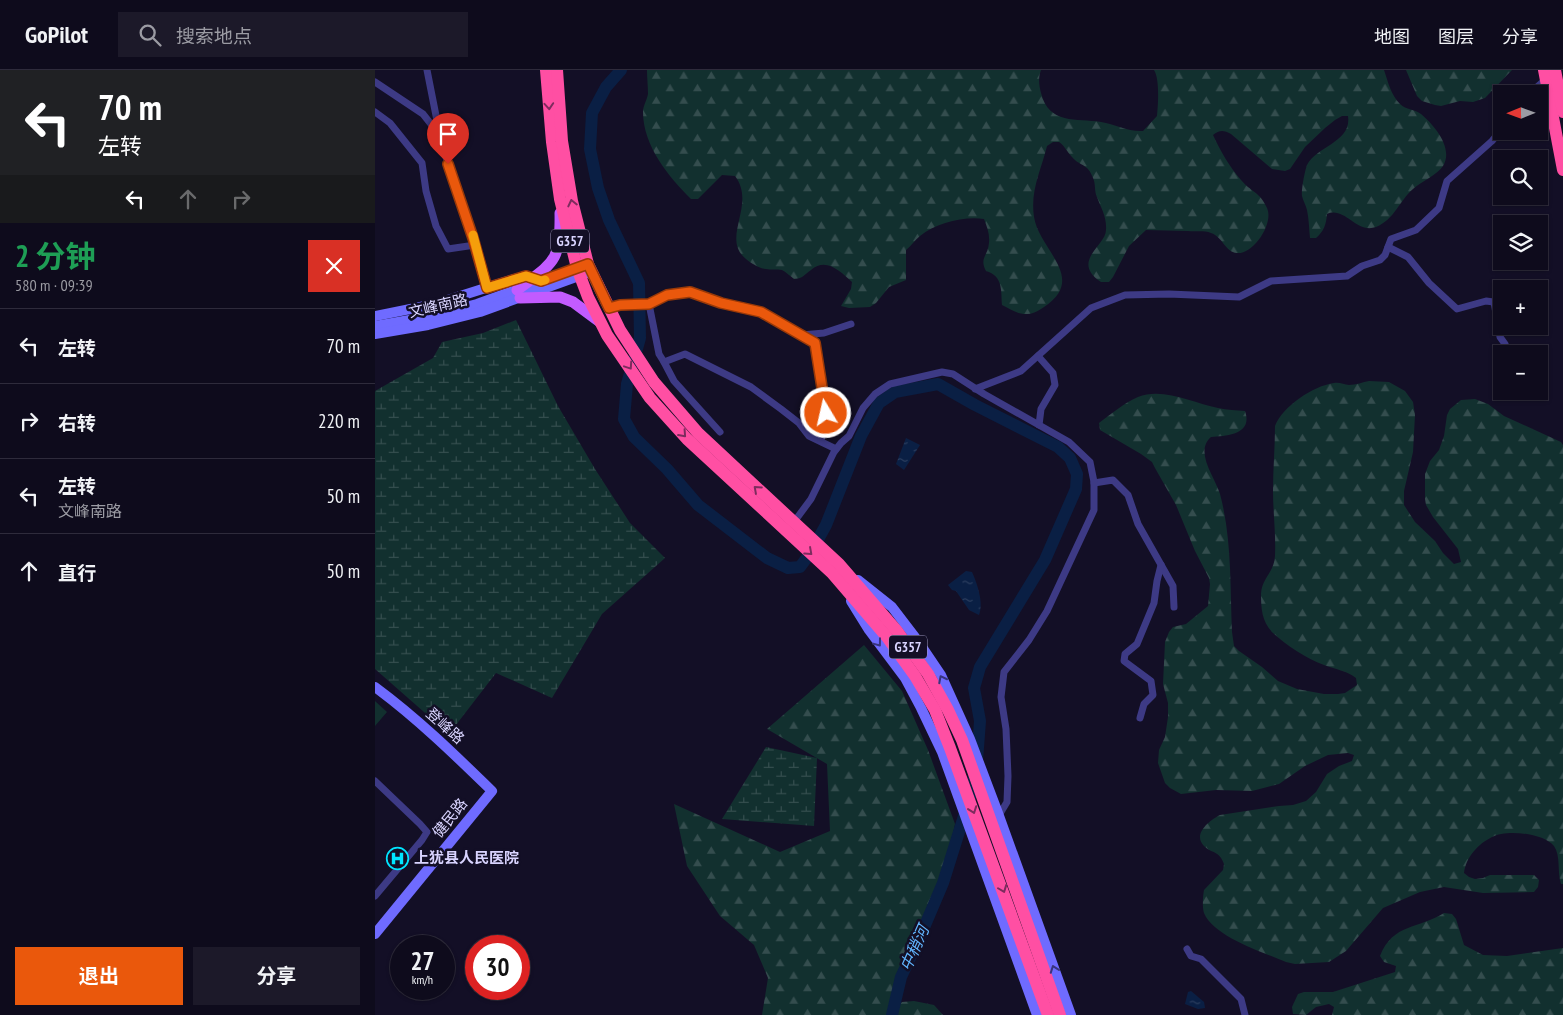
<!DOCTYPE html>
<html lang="zh">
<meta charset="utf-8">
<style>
:root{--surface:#0e0b1c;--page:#1c1929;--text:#f1f3f6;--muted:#9b9ba3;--line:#2e2b3b;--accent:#ea580c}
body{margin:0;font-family:"PT Sans Narrow","Noto Sans SC",sans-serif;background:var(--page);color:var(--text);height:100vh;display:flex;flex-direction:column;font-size:19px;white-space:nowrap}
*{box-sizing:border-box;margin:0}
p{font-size:16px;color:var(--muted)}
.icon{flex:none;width:28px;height:28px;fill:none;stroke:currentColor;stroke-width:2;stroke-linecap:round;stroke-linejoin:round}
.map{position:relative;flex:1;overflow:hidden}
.panel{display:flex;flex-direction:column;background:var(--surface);width:375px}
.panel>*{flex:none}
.guide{background:#202124;color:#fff;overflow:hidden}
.needle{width:32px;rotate:269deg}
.controls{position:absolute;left:1118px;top:15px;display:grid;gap:10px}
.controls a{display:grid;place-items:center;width:55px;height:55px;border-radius:0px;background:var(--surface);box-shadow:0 1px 4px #0004,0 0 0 1px var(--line);font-size:25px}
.speed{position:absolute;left:15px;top:865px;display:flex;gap:10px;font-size:25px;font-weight:700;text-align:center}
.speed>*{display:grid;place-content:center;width:65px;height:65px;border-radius:50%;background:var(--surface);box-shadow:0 1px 4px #0004,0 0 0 1px var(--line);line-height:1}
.speed small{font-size:12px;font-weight:400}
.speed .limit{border:8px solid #d22;background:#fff;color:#111}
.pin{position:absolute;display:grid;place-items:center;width:42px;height:42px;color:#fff;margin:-51px -21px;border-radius:50% 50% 50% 0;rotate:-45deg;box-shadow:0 0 5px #0007}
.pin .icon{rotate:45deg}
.me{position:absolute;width:55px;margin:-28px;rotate:351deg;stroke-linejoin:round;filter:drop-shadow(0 0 4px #0008)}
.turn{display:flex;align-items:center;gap:18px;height:105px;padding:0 15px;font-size:22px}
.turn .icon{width:65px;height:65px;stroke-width:2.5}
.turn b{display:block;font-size:35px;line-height:42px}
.lanes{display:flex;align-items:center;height:48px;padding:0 15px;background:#0003;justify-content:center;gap:25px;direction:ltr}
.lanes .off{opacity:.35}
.round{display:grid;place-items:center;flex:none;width:52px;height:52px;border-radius:0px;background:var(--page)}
.head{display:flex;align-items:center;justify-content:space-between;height:85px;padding:0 15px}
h1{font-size:30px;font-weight:700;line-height:38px;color:#1e9e55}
.button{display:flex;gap:10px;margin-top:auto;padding:10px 15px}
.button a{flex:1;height:58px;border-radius:0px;background:var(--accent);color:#fff;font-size:20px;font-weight:700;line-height:58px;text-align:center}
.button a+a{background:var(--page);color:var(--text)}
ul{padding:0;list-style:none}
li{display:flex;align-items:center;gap:15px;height:75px;padding:0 15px;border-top:1px solid var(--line)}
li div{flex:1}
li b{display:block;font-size:19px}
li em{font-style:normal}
header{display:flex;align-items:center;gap:30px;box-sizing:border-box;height:70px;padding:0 25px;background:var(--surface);border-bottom:1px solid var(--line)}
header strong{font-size:24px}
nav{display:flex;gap:28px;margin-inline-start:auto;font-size:18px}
.search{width:350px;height:45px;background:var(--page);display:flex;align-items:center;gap:12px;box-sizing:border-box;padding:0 18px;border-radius:0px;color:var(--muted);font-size:19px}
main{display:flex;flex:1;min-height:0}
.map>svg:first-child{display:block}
.forest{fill:url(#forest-firs)}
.wetland{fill:url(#wetland-marsh)}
.garden{fill:#12302f}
.water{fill:url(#water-ripples)}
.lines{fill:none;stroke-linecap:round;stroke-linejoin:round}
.river{stroke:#0a1f44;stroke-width:12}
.street{stroke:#3d3a85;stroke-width:7}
.secondary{stroke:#6f6bff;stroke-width:10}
.primary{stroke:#c25bff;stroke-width:11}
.highway{stroke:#ff4fa3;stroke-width:12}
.oneway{stroke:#7d2c5e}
.oneway2{stroke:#38347d}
.route-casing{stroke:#983908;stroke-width:12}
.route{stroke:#ea580c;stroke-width:9}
.slow{stroke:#f59e0b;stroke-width:9}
.labels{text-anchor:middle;stroke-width:5;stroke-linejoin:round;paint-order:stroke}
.shield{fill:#130f26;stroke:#9e99be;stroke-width:1}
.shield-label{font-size:14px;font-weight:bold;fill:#d9d4ff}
.street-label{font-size:15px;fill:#d9d4ff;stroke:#130f26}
.poi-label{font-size:15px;font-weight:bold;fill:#d9d4ff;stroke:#130f26;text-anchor:start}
.water-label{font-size:16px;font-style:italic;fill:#62b6ff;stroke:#130f26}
</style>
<header>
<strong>GoPilot</strong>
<div class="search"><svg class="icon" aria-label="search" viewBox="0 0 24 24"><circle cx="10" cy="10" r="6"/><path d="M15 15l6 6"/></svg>搜索地点</div>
<nav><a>地图</a><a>图层</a><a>分享</a></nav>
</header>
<main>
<section class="panel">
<div class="guide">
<div class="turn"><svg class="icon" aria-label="left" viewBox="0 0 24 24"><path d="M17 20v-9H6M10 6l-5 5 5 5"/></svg><div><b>70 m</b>左转</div></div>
<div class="lanes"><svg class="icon" aria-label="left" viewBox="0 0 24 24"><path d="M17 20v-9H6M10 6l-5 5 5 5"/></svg><svg class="icon off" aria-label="ahead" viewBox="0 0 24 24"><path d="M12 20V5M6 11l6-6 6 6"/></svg><svg class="icon off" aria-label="right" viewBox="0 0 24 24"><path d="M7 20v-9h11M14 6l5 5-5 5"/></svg></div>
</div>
<div class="head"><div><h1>2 分钟</h1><p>580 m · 09:39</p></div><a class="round" style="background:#d93025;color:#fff"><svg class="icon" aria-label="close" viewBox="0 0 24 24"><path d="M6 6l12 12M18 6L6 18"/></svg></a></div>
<ul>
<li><svg class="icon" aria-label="left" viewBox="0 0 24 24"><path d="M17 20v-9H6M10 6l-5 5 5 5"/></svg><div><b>左转</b></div><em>70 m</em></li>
<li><svg class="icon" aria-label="right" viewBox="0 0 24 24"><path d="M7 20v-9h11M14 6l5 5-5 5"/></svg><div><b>右转</b></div><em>220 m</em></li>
<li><svg class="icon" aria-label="left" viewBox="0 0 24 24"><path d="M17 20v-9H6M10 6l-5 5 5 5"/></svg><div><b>左转</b><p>文峰南路</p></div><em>50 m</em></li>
<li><svg class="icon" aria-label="ahead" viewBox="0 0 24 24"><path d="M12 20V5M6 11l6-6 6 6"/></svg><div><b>直行</b></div><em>50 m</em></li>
</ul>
<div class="button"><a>退出</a><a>分享</a></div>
</section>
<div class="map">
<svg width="1188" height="945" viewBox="0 0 1188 945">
<defs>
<pattern id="forest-firs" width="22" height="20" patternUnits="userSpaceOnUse" patternTransform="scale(1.25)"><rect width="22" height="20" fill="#12302f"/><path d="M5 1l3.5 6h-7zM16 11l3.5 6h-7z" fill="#344d4e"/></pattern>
<pattern id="wetland-marsh" width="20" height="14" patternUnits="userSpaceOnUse" patternTransform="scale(1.25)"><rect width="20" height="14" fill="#12302f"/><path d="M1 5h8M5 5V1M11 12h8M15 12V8" fill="none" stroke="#344d4e"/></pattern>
<pattern id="water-ripples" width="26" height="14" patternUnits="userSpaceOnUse" patternTransform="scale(1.25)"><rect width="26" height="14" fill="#0a1f44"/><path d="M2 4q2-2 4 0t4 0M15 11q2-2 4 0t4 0" fill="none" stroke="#2d3f60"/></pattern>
</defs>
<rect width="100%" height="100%" fill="#130f26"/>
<!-- forest -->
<g class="forest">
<path d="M272 0H666C663 7 664 16 666 23 674 55 701 48 726 52 740 54 753 62 768 61L782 46C783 36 785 9 779 0H1009C1013 12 1016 25 1025 34 1031 40 1040 39 1046 44 1059 55 1079 78 1068 96 1063 104 1046 112 1038 119 1024 131 1020 149 1001 157 981 164 970 136 952 144 951 155 949 161 941 168H935C934 159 934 149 932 140 931 135 928 131 927 126 926 120 930 100 932 95 942 76 977 72 973 46H967L960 50 950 58 930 77 915 99 910 101 897 99 856 64C849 60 844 60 838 65 846 82 854 96 866 110 876 122 885 122 892 138 899 153 879 184 862 183 850 182 848 167 836 163 829 160 821 162 813 161 799 161 786 160 771 160L754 176 738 207 734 212H726C695 191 731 176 731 160 732 147 726 138 722 127 719 121 721 114 718 108 713 93 704 96 697 87 692 82 690 76 684 72H678L672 76C666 101 655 120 659 147 664 180 713 208 669 237 652 249 644 244 627 235 626 220 628 206 611 201 604 188 613 186 614 173 615 164 612 157 609 149 589 146 561 153 545 166 540 170 536 176 531 180V210L514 217 501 233 495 237 474 238 466 236 476 219 477 212C465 201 451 187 436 200 429 205 427 209 419 209 415 206 411 202 407 200 402 199 396 200 391 199 385 199 376 193 371 189 345 168 382 135 360 106L347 105 323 129H316C294 107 268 76 268 42 268 36 272 30 273 24 273 16 272 8 272 0Z"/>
<polygon points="1031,0 1137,0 1110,28 1098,32 1085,31 1066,36 1060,35 1047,31 1042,26"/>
<path d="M994 311 1014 312 1030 321 1038 332 1040 345 1038 382 1029 421V435L1040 452 1060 471 1068 483 1079 494 1086 492 1083 479 1058 447 1051 435 1050 429V404L1055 391 1064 380 1069 366 1072 345 1075 339 1086 330 1100 329 1113 334 1129 346 1186 372 1188 375V814H1186C1182 802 1186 786 1179 776 1168 763 1131 759 1117 767 1103 774 1091 787 1089 803L1094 807 1100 809 1108 808 1115 805H1159L1164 810 1163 817 1159 822 1108 823 1069 817 1045 822 1008 838 971 881 954 892 920 894 911 892C888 882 839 867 829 843 827 836 828 826 829 820L848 800 849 794C844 780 837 784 829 776 817 764 835 750 845 745L904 736 918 735 931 731 941 722 952 704 964 696 977 691 979 685 973 683 953 685 930 696 904 714 877 721 841 720 806 724 795 718 790 713 783 693 784 680 790 667 793 647V633L788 614 790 572 794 562 798 557 811 554 833 536 835 514 834 508 820 481 801 435 780 398 777 392 766 384 725 360 724 353C736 344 749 333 763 327 788 317 818 333 843 338 852 340 861 340 870 341 878 364 853 366 836 367 819 382 840 407 845 424 857 469 855 516 857 562L859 576 864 581 887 597 903 611 922 619 949 624H963L970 623 982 615 981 608C972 601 960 599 949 595 931 588 912 576 898 563 887 552 886 539 886 524 887 507 899 503 900 486 901 464 898 442 898 421 898 399 900 377 900 356 908 336 938 316 959 313 965 312 969 315 974 315 981 315 988 312 994 311Z"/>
<polygon points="489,575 527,621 553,680 580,754 568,813 545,867 526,907 517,945 387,945 393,908 379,875 345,846 312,796 299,734 405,782 455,761 452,694 392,659"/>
<path d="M1069 843 1077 844 1081 849 1089 875 1108 885 1132 886 1188 878V945H957L959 937 954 934 941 937 931 945 918 944 917 937 923 924 929 922H958L1020 902 1021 896 1009 892 1005 886C1018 853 1044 859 1069 843Z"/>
<polygon points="539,931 559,935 568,945 520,945 520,940 527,932"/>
</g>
<!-- wetland -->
<g class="wetland">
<polygon points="141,250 183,336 220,399 255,453 290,488 227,544 177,628 121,603 74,664 0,599 0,321 58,288 67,272 108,263"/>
<polygon points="391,677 442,688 439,756 347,749"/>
</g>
<!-- garden -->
<polygon class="garden" points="0,631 12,642 0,656"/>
<!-- water -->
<g class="water">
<polygon points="531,368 545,375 529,400 521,394"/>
<path d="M591 501 597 502C602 513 609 533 604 545L594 540 581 521 577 520 573 515Z"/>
<polygon points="816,921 829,932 830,938 823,939 810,934 813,922"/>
</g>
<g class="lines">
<!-- river -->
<polyline class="river" points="246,0 231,17 217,43 215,79 223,118 234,150 264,213 265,268 252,314 249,349 259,367 292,399 323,435 392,488 413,498 425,497 436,482 451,455 486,366 504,333 520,322 563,314 600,335 683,377 695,388 702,404 701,419 670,490 605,597 599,618 605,651 602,691 595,727 568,813 545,867 526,907 517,945"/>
<!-- street -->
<g class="street">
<polyline points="52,0 67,76 86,129 113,218"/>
<polyline points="0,12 48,44 63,63"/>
<polyline points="1154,24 1171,9"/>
<polyline points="0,42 15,53 47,93 51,121 61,156 73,179 100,175"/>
<polyline points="1013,177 1033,187 1054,213 1082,239 1111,231 1126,233"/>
<polyline points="1119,232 1125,267 1130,274"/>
<polyline points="274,234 284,284 289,292 310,284 376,317 406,339 424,353 434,366 461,379"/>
<polyline points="234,238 245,235 274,234 292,225 315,222 346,233 386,243 440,273 451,343 446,371"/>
<polyline points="427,265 449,263 476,254"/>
<polyline points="663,286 678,303 680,315 666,339 664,355"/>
<polyline points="289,292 299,311 345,362"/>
<polyline points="600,319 646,301 716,238 750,225 794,224 864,227 896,211 972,206 987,196 1005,190 1010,185 1016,169 1041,160 1064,138 1072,111 1117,71 1126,60"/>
<polyline points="719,413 738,410 753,425 763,454 798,516 799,537"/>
<polyline points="419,452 436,429 459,382 466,373 474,366 488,338 500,324 515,314 567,302 578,304 609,324 694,372 715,392 719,412 719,440 672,541 654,570 629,602 626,627 631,659 633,706 632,732 626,742 623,743"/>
<polyline points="765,648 769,634 778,625 776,611 749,591 750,584 762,574 779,533 782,511 786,495"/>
<polyline points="0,711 45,754 52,762 47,770 0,826"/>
<polyline points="812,879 816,886 826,889 866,929 870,945"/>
</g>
<!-- secondary -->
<g class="secondary">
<polyline points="0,246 60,234 139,209 151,206 163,210"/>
<polyline points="0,256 51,247 102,234 208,196"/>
<polyline points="0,264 53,255 105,242 212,203"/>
<polyline points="483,510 517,537 543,571 566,605 595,669 623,743 696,945"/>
<polyline points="476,531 494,560 530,608 546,638 567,682 662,945"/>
<path d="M0 617C42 648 79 684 117 721L0 864"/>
</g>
<!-- primary -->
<g class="primary">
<path d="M142 220C179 192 186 192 185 143"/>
<polyline points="145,228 185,227 198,232 225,252"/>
</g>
<!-- highway -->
<g class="highway">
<polyline points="171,0 177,72 185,129 202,198 213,227 232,265 275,328 312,369 457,503 512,567 540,606 560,640 575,678 673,945"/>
<polyline points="182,0 187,71 197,131 213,194 245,260 279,312 323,363 464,494 522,561 553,604 573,640 587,670 685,945"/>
<polyline points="1169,0 1188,100"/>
<polyline points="1180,0 1188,42"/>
</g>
</g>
<!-- one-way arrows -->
<defs><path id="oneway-chevron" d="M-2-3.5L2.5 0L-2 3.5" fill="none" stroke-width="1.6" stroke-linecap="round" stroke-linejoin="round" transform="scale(1.25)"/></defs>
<g class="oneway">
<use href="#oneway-chevron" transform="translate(174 36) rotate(86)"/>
<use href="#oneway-chevron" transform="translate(197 133) rotate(-103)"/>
<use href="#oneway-chevron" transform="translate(254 296) rotate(56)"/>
<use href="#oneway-chevron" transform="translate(308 364) rotate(48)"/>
<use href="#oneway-chevron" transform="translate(382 419) rotate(-138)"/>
<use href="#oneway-chevron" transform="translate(434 482) rotate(42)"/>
<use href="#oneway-chevron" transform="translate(598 740) rotate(70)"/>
<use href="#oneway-chevron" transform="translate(628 819) rotate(69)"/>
</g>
<g class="oneway2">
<use href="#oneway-chevron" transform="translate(503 573) rotate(53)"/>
<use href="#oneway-chevron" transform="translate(567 609) rotate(-117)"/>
<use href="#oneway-chevron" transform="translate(679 899) rotate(-110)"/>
</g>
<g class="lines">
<defs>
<polyline id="route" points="73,94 98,168 112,218 151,206 166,211 213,194 234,238 245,235 274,234 292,225 315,222 346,233 386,242 440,273 451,343"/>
</defs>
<!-- route casing -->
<use href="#route" class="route-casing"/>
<!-- route -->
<use href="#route" class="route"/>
<!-- slow -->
<polyline class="slow" points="98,165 112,218 151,206 166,211 170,210"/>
</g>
<!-- icons -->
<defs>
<symbol id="hospital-ring" viewBox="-11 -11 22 22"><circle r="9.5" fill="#130f26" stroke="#00e5ff" stroke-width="1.5"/><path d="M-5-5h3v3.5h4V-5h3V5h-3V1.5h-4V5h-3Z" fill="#00e5ff"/></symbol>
</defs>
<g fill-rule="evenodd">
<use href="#hospital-ring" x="10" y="776" width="25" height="25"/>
</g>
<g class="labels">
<!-- shield labels -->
<g class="shield">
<rect x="176" y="159.5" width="38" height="23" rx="4"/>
<rect x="514" y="565.5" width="38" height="23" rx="4"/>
</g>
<g class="shield-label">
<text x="195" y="176">G357</text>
<text x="533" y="582">G357</text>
</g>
<!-- street labels -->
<g class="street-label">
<text transform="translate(63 236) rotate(-13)" y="5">文峰南路</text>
<text transform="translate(70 656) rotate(42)" y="5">登峰路</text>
<text transform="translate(75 748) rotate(-51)" y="5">健民路</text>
</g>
<!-- poi labels -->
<g class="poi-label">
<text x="39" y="793">上犹县人民医院</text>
</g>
<!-- water labels -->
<g class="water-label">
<text transform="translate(539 878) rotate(-66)" y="6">中稍河</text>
</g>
</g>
</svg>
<div class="controls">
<a><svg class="needle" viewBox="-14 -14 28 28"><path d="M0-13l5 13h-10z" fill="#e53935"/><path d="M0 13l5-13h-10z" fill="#9b9ba3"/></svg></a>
<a><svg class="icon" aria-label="search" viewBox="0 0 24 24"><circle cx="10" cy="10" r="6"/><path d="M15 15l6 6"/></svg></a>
<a><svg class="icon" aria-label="layers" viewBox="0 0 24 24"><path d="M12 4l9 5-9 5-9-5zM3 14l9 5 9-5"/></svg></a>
<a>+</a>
<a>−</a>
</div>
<div class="speed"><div>27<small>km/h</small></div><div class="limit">30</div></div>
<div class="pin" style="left:73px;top:94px;background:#d93025"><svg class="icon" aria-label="arrive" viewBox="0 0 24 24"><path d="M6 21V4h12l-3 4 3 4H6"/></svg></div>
<svg class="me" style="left:451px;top:343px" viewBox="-20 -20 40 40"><circle r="17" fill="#ea580c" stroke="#fff" stroke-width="3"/><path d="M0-11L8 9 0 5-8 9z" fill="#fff"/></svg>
</div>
</main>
